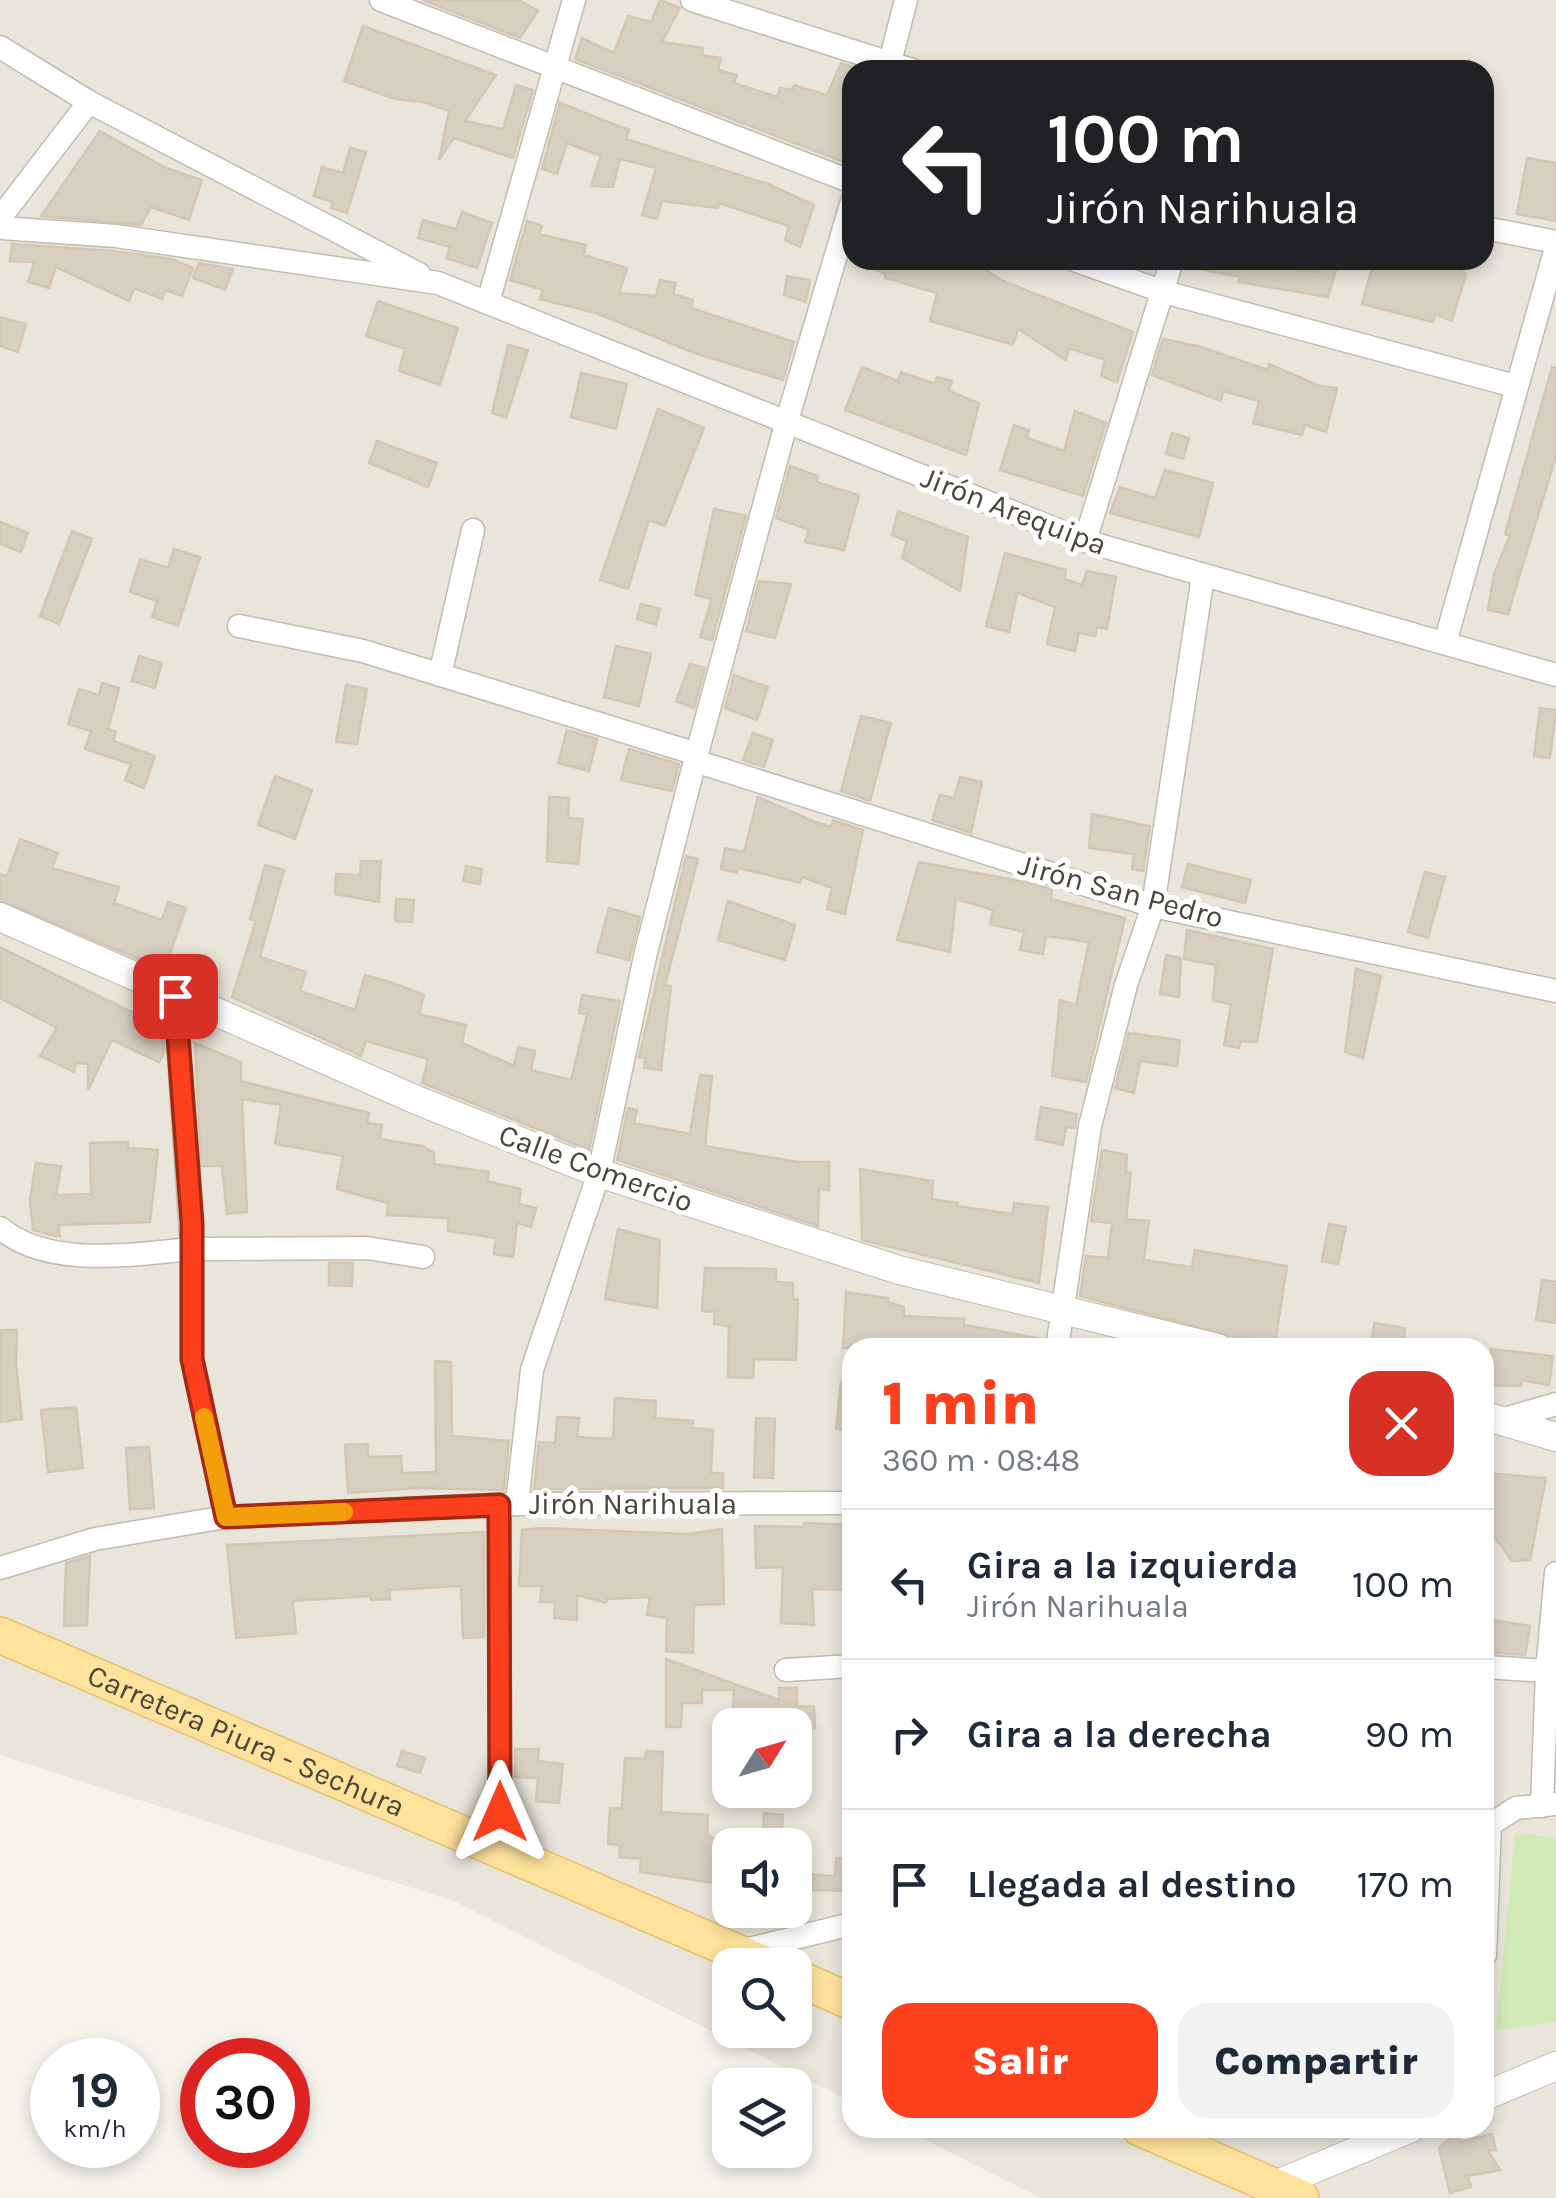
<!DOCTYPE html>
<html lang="es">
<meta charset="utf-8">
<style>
:root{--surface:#fff;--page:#f2f2f3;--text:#1f2937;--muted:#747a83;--line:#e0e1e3;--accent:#fc3f1d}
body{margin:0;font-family:Karla,sans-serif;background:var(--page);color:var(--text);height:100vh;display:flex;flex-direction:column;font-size:38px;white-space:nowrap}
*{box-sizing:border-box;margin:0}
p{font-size:32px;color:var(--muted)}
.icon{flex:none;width:55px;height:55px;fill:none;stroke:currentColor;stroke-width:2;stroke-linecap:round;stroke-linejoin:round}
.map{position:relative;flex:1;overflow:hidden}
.sheet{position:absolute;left:842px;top:1338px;width:652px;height:800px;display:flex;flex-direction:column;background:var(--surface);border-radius:30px;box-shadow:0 5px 15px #0003}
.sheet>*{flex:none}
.banner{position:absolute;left:842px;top:60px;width:652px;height:210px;border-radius:30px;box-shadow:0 5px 15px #0003;background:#202124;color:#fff;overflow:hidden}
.needle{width:65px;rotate:53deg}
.controls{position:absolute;left:712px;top:1708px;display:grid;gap:20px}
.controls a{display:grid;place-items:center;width:100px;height:100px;border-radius:20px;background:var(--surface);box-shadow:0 5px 15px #0003;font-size:50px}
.speed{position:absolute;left:30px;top:2038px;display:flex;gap:20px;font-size:50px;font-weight:700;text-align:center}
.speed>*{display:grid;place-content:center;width:130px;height:130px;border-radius:50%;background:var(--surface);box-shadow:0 5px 15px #0003;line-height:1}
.speed small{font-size:25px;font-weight:400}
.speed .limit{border:15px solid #d22;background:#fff;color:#111}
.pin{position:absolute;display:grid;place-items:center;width:85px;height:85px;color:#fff;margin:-42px;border-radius:20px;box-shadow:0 5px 15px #0006}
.me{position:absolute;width:110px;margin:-55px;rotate:0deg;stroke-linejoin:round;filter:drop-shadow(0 0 8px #0008)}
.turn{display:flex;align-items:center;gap:35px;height:210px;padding:0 40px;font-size:45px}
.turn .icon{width:130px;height:130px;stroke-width:2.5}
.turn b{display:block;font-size:70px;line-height:85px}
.round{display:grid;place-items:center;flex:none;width:105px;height:105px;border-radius:30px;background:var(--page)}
.head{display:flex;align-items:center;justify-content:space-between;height:170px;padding:0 40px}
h1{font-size:60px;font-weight:800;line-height:75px;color:var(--accent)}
.button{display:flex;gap:20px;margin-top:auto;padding:20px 40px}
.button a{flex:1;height:115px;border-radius:30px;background:var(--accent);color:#fff;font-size:40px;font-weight:800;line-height:115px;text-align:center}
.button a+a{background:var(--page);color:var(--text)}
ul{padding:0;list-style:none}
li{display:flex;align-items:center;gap:30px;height:150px;padding:0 40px;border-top:2px solid var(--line)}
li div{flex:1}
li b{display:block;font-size:38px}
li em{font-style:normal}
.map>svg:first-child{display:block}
.residential{fill:#eae5da;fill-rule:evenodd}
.green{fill:#d2eab5}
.building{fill:#d8cfc1;stroke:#d3c7b4;stroke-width:2.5}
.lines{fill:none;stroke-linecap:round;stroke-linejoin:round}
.minor-casing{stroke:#c2bbae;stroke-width:25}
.tertiary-casing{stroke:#c2bbae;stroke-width:30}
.primary-casing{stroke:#e6c16a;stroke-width:38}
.minor{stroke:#fff;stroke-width:22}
.tertiary{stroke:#fff;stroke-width:28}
.primary{stroke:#ffe39c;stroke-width:35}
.route-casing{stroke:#a42913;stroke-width:25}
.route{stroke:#fc3f1d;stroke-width:18}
.slow{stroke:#f59e0b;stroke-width:18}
.labels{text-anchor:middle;stroke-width:10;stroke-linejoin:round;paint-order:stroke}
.street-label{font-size:30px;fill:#4b4439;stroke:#fff}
</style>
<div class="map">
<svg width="1556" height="2198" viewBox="0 0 1556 2198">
<rect width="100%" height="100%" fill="#f6f3ec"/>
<!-- residential -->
<path class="residential" d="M0 0H1556V2198H1041L902 2128H1485V1348H852V2102L456 1902 0 1755ZM852 70H1485V260H852ZM730 1725H795V1790H730ZM730 1845H795V1910H730ZM730 1965H795V2030H730Z"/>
<!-- green -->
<polygon class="green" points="1515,1833 1556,1838 1556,2021 1496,2031"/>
<!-- building -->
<g class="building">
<polygon points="423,0 519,0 538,11 520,38"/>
<polygon points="660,0 680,8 662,42 703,48 702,55 721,58 718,70 737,75 734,83 777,97 780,88 792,90 794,85 827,95 841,63 856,68 845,105 852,105 852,133 844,162 575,59 582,38 614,53 628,16 651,22"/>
<polygon points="363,26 496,75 465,121 503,129 516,85 533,90 513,158 454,138 439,160 449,111 423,102 395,99 344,81"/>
<polygon points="560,103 629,130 626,139 768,184 814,205 800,247 785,240 789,226 719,203 718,208 662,201 657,219 642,215 656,168 620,159 613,187 591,186 601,156 567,143 557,174 542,169"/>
<polygon points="100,131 166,168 202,180 189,220 151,207 141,225 41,216"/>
<polygon points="350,148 366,152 347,213 331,208 333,202 314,196 322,167 343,173"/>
<polygon points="1527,158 1556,163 1556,221 1517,214"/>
<polygon points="462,212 492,223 477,268 446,258 450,247 418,238 423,220 456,229"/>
<polygon points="527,221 542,226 539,234 586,245 584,255 627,268 619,293 656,296 660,280 676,283 673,294 693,300 691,308 794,342 783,380 697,354 596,313 540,299 543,290 510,280"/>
<polygon points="12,244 114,251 171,259 193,268 182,296 166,290 162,299 134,288 129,301 56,267 49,288 28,282 34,262 10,261"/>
<polygon points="852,260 958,260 978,265 1003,281 1133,332 1117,382 1101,376 1105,360 1069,348 1066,360 1018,329 1013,345 930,321 937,293 885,278 886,274"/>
<polygon points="1195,260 1280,260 1278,268 1317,272 1321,260 1339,260 1328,297 1238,282 1240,277 1194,268"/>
<polygon points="1374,260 1432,268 1434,260 1451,260 1450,264 1466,274 1452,321 1435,314 1433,322 1362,304"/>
<polygon points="199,263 233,269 225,290 193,278"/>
<polygon points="787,276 810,280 806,302 784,295"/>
<polygon points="378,301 458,328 440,385 399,371 405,349 366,336"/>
<polygon points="0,317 26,324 18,352 0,346"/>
<polygon points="1163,339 1198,346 1268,370 1269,364 1320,386 1337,388 1326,432 1305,425 1302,435 1253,423 1259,401 1223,391 1221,401 1152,375"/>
<polygon points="508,345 528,350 506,418 492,413"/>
<polygon points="862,367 898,381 901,372 935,384 937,377 952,381 949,391 979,403 966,455 845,410"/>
<polygon points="1552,367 1556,368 1556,456 1508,614 1488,610 1494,574 1510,535 1505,534"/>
<polygon points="581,373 627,384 616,429 571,417"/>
<polygon points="658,409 704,428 665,526 649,520 628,589 600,580"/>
<polygon points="1075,411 1106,423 1083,496 1000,470 1014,425 1029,430 1027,438 1064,451"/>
<polygon points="1172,433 1189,438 1183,459 1166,454"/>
<polygon points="377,441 437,463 428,487 369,463"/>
<polygon points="790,466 818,476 816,482 859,495 844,550 805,542 809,530 776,518"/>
<polygon points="1165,470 1213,483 1199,537 1110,513 1120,487 1155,498"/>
<polygon points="714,509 746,516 712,640 700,637 712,599 695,595"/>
<polygon points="898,511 968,537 960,591 902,558 907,541 892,535"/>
<polygon points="0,522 28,533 21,552 0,544"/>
<polygon points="72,531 92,539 59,624 40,616"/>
<polygon points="174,549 200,557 178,626 152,617 157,601 130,592 140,559 168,568"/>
<polygon points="1005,553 1066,570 1064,579 1082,585 1087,571 1116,577 1107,629 1097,627 1095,636 1079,633 1075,651 1047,644 1055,607 1017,593 1009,632 986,626"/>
<polygon points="759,581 791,584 775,638 746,631"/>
<polygon points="641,604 660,609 656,625 637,619"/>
<polygon points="616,646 651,654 639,706 604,697"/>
<polygon points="139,656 162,663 155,688 132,681"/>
<polygon points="690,664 705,668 694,708 676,701"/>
<polygon points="734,675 768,687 757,720 725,708"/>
<polygon points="102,683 119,688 108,729 116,732 113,741 155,756 144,788 125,780 131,764 85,749 91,731 68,724 79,689 99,695"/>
<polygon points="346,685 367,689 357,744 336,742"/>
<polygon points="1540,708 1556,710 1550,758 1534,756"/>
<polygon points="861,716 891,723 870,801 841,791"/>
<polygon points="567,730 597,739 589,771 558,763"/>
<polygon points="753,733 773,740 764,767 743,760"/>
<polygon points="629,749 679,764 672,791 621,780"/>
<polygon points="275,776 312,790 295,839 258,825"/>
<polygon points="960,777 982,782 971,833 932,820 940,795 954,798"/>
<polygon points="549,797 569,798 568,818 583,819 578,864 547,861"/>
<polygon points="758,797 815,822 831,827 833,820 863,830 845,914 827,909 832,888 802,877 800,883 738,868 737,873 721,869 725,848 744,852"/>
<polygon points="1092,814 1150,826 1143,871 1132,869 1134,854 1089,848"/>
<polygon points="20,839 58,853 52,868 119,887 114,903 162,920 168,902 186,908 164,970 0,900 0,874 7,876"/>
<polygon points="686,856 698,859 665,985 671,986 661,1070 644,1068 645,1058 639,1057"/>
<polygon points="361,861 381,861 379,902 335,894 336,874 360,875"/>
<polygon points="919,862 1035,884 1052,890 1051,899 1125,918 1086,1082 1052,1076 1060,1000 1076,1005 1089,942 1046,936 1043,954 1020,950 1024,932 990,924 993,910 956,899 950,952 897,940"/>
<polygon points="1188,864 1251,880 1245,903 1182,887"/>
<polygon points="265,865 284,870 260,957 306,972 300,991 355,1010 365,975 393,983 424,995 419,1014 466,1025 462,1043 514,1066 518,1047 535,1051 531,1070 571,1080 587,1014 579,1013 582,995 620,1001 589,1150 422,1083 428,1059 366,1041 361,1056 232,997 256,921 250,919"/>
<polygon points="466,866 482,869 480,884 463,881"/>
<polygon points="1425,872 1445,877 1428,938 1408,932"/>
<polygon points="396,899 414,900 412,922 395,921"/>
<polygon points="728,901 795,925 785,960 718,940"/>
<polygon points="609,908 640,917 629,960 597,952"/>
<polygon points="1187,930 1273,949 1257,1042 1241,1041 1239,1048 1224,1045 1231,1004 1213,1001 1216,965 1184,959"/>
<polygon points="0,947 162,1027 164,1053 159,1062 112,1040 88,1090 88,1064 76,1063 74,1072 40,1056 57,1028 0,998"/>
<polygon points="1166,955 1181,958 1179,997 1160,994"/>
<polygon points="1356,969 1381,976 1363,1058 1345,1052"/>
<polygon points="1129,1033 1180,1040 1177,1066 1140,1061 1134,1093 1115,1088"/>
<polygon points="195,1043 241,1062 241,1081 369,1113 367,1123 382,1125 380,1139 422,1146 434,1153 434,1164 489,1172 487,1181 521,1189 519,1204 536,1208 531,1227 517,1223 513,1257 494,1254 496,1238 448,1231 448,1218 387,1215 388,1203 337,1189 343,1156 275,1144 281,1105 242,1099 247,1212 227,1214 222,1166 201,1166"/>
<polygon points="700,1075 712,1076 705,1146 798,1162 829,1162 829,1190 819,1189 818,1226 617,1160 628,1108 637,1110 634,1123 690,1134"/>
<polygon points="1041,1107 1077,1114 1075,1128 1066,1127 1063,1145 1036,1139"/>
<polygon points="128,1142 128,1148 158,1150 150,1222 58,1225 60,1236 55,1236 33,1230 30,1200 36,1163 61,1166 56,1195 91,1194 90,1143"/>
<polygon points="1102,1150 1127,1155 1126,1172 1131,1173 1126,1219 1149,1221 1144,1260 1192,1267 1195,1250 1287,1266 1275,1343 1231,1336 1080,1296 1086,1256 1108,1258 1112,1223 1091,1221"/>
<polygon points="860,1169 933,1181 932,1199 958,1203 957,1206 1013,1214 1014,1203 1048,1207 1039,1283 862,1240"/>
<polygon points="1329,1224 1346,1227 1338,1264 1322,1261"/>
<polygon points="618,1229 660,1240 657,1308 605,1299"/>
<polygon points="329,1263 353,1263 352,1286 329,1285"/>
<polygon points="705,1268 776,1269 776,1282 793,1283 793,1299 798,1300 796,1360 754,1359 753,1378 728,1377 729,1326 714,1324 715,1312 702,1311"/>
<polygon points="1542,1280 1556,1282 1556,1323 1536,1320"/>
<polygon points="846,1292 888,1298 888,1302 904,1307 904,1316 964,1319 964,1325 1043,1339 1042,1348 843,1348"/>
<polygon points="1374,1323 1405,1328 1403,1348 1371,1348"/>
<polygon points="1,1330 17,1330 16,1365 22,1419 0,1422"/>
<polygon points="1491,1349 1553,1356 1549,1385 1522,1380 1521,1386 1485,1385 1485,1362 1490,1363"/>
<polygon points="435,1361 451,1362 452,1436 509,1441 504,1490 416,1488 348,1493 345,1445 368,1444 368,1457 401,1456 402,1473 436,1472"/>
<polygon points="841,1382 852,1382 852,1430 836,1429"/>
<polygon points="615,1398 656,1401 655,1418 693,1421 692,1428 713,1430 711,1473 723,1473 723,1488 534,1489 539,1442 555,1443 557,1417 579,1418 577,1437 613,1439"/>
<polygon points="76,1407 83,1468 48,1472 41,1410"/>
<polygon points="756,1418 775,1419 773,1478 754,1477"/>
<polygon points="149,1447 154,1508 130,1509 126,1448"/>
<polygon points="1485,1473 1546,1478 1530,1560 1512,1561 1493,1535 1485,1534"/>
<polygon points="804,1523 852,1525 852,1590 812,1589 814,1625 781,1623 783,1567 756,1568 755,1526 804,1527"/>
<polygon points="542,1528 688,1534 722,1529 724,1604 694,1605 693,1653 666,1651 667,1618 647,1615 650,1597 607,1599 606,1603 577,1595 577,1620 554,1618 555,1602 540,1602 542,1586 519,1586 522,1530"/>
<polygon points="484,1532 484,1637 463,1638 461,1586 389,1590 390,1599 371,1600 370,1596 293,1601 296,1633 236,1638 227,1545"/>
<polygon points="90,1556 87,1625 64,1626 66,1563"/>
<polygon points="1485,1619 1530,1626 1525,1655 1485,1652"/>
<polygon points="666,1659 779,1700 779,1688 797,1688 797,1706 814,1707 815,1728 795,1732 795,1725 732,1725 734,1690 702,1690 702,1703 682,1703 681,1727 666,1727"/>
<polygon points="515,1749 539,1749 538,1761 563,1764 559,1803 536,1801 538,1778 515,1777"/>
<polygon points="402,1751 425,1758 420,1773 397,1766"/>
<polygon points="646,1751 663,1752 661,1812 708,1815 707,1834 716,1840 714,1883 640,1872 641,1859 619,1857 620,1845 608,1844 610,1808 622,1808 625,1758 645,1759"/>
<polygon points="764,1813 783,1815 781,1840 763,1839"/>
<polygon points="836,1858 852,1859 852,1891 807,1890 808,1874 835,1876"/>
<polygon points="1457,2132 1460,2142 1492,2134 1496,2150 1488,2151 1500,2170 1468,2176 1471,2187 1450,2193 1439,2148"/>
</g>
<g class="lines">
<defs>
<g id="minor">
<polyline points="381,0 852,182"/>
<polyline points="692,0 912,70"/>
<polyline points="0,47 89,102 419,274"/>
<polyline points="888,70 906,0"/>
<polyline points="0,218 89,102"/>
<polyline points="0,228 116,236 438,283 1085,541 1556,675"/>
<polyline points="1485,228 1556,242"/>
<polyline points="1074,260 1164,292 1515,386"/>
<polyline points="488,302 574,0"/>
<polyline points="1085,541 1172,260"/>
<polyline points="239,626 363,651 697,754"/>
<polyline points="1445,643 1556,248"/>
<polyline points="440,675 473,530"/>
<polyline points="695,761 1153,906 1556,991"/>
<path d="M0 1228C49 1269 133 1254 192 1249L175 996"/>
<polyline points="1057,1348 1090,1126 1126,985 1153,906 1203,576"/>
<polyline points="1498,1421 1556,1404"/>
<polyline points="517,1504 532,1370 599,1173 646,952 695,761 786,424 852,201"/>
<polyline points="499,1505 500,1851"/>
<polyline points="226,1517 192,1359 192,1249 367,1248 423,1257"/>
<polyline points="0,1568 95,1539 226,1517 517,1504 852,1503"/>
<polyline points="1485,1667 1547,1671"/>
<polyline points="786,1670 852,1666"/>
<polyline points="1542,1806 1547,1671 1556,1573"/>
<polyline points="1485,1828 1516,1808 1556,1804"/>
<polyline points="737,1952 852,1924"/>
<polyline points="1485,1955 1490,1824"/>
</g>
<g id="tertiary">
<polyline points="0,917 419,1101 599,1173 899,1270 1218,1348"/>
<polyline points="1485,1416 1556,1437"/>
<polyline points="1485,2096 1556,2066"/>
<polyline points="1273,2186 1411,2128"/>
</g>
<g id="primary">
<path id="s1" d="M0 1635 767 1965"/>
<polyline points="795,1977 852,2002"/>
<polyline points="1140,2128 1301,2198"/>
</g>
</defs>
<!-- minor casing -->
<use href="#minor" class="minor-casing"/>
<!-- tertiary casing -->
<use href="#tertiary" class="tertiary-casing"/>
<!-- primary casing -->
<use href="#primary" class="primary-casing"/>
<!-- minor -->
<use href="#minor" class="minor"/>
<!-- tertiary -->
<use href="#tertiary" class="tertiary"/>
<!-- primary -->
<use href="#primary" class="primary"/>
</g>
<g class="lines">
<defs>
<polyline id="route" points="175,996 192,1223 192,1359 226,1517 499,1505 500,1812"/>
</defs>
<!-- route casing -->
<use href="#route" class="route-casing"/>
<!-- route -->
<use href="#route" class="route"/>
<!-- slow -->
<polyline class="slow" points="204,1417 226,1517 344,1512"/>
</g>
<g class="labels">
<!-- street labels -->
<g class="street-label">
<text transform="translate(1014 511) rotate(21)" y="10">Jirón Arequipa</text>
<text transform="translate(1121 891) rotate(15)" y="10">Jirón San Pedro</text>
<text transform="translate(596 1168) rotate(20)" y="10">Calle Comercio</text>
<text x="633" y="1514">Jirón Narihuala</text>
<text dy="10" stroke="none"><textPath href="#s1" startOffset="268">Carretera Piura - Sechura</textPath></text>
</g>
</g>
</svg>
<div class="controls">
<a><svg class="needle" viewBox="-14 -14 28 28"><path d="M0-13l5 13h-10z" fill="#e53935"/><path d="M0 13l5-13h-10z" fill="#747a83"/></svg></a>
<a><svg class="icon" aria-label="sound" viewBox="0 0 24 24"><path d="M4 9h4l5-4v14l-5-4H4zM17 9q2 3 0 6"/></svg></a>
<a><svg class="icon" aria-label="search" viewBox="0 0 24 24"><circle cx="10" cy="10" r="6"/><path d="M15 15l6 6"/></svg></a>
<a><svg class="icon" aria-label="layers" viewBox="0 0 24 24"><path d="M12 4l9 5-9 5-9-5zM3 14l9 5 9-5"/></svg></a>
</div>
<div class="speed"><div>19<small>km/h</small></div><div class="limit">30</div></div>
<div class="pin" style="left:175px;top:996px;background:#d93025"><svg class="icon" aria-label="arrive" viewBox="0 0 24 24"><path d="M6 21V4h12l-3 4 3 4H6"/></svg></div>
<svg class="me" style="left:500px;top:1812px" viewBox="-20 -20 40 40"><path d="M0-17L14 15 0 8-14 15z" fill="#fc3f1d" stroke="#fff" stroke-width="4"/></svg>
<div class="banner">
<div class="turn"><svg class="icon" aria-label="left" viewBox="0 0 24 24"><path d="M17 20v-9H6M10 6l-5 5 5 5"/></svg><div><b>100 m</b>Jirón Narihuala</div></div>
</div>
<section class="sheet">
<div class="head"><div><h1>1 min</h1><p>360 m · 08:48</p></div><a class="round" style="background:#d93025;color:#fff"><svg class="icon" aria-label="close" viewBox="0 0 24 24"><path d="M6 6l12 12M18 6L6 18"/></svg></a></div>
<ul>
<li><svg class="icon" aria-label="left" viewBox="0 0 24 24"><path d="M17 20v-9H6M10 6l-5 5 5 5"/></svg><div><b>Gira a la izquierda</b><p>Jirón Narihuala</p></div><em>100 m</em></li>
<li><svg class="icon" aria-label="right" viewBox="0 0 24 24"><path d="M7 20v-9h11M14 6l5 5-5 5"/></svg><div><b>Gira a la derecha</b></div><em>90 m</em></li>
<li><svg class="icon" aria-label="arrive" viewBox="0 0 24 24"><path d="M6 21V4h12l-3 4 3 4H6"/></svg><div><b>Llegada al destino</b></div><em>170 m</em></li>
</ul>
<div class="button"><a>Salir</a><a>Compartir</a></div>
</section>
</div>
